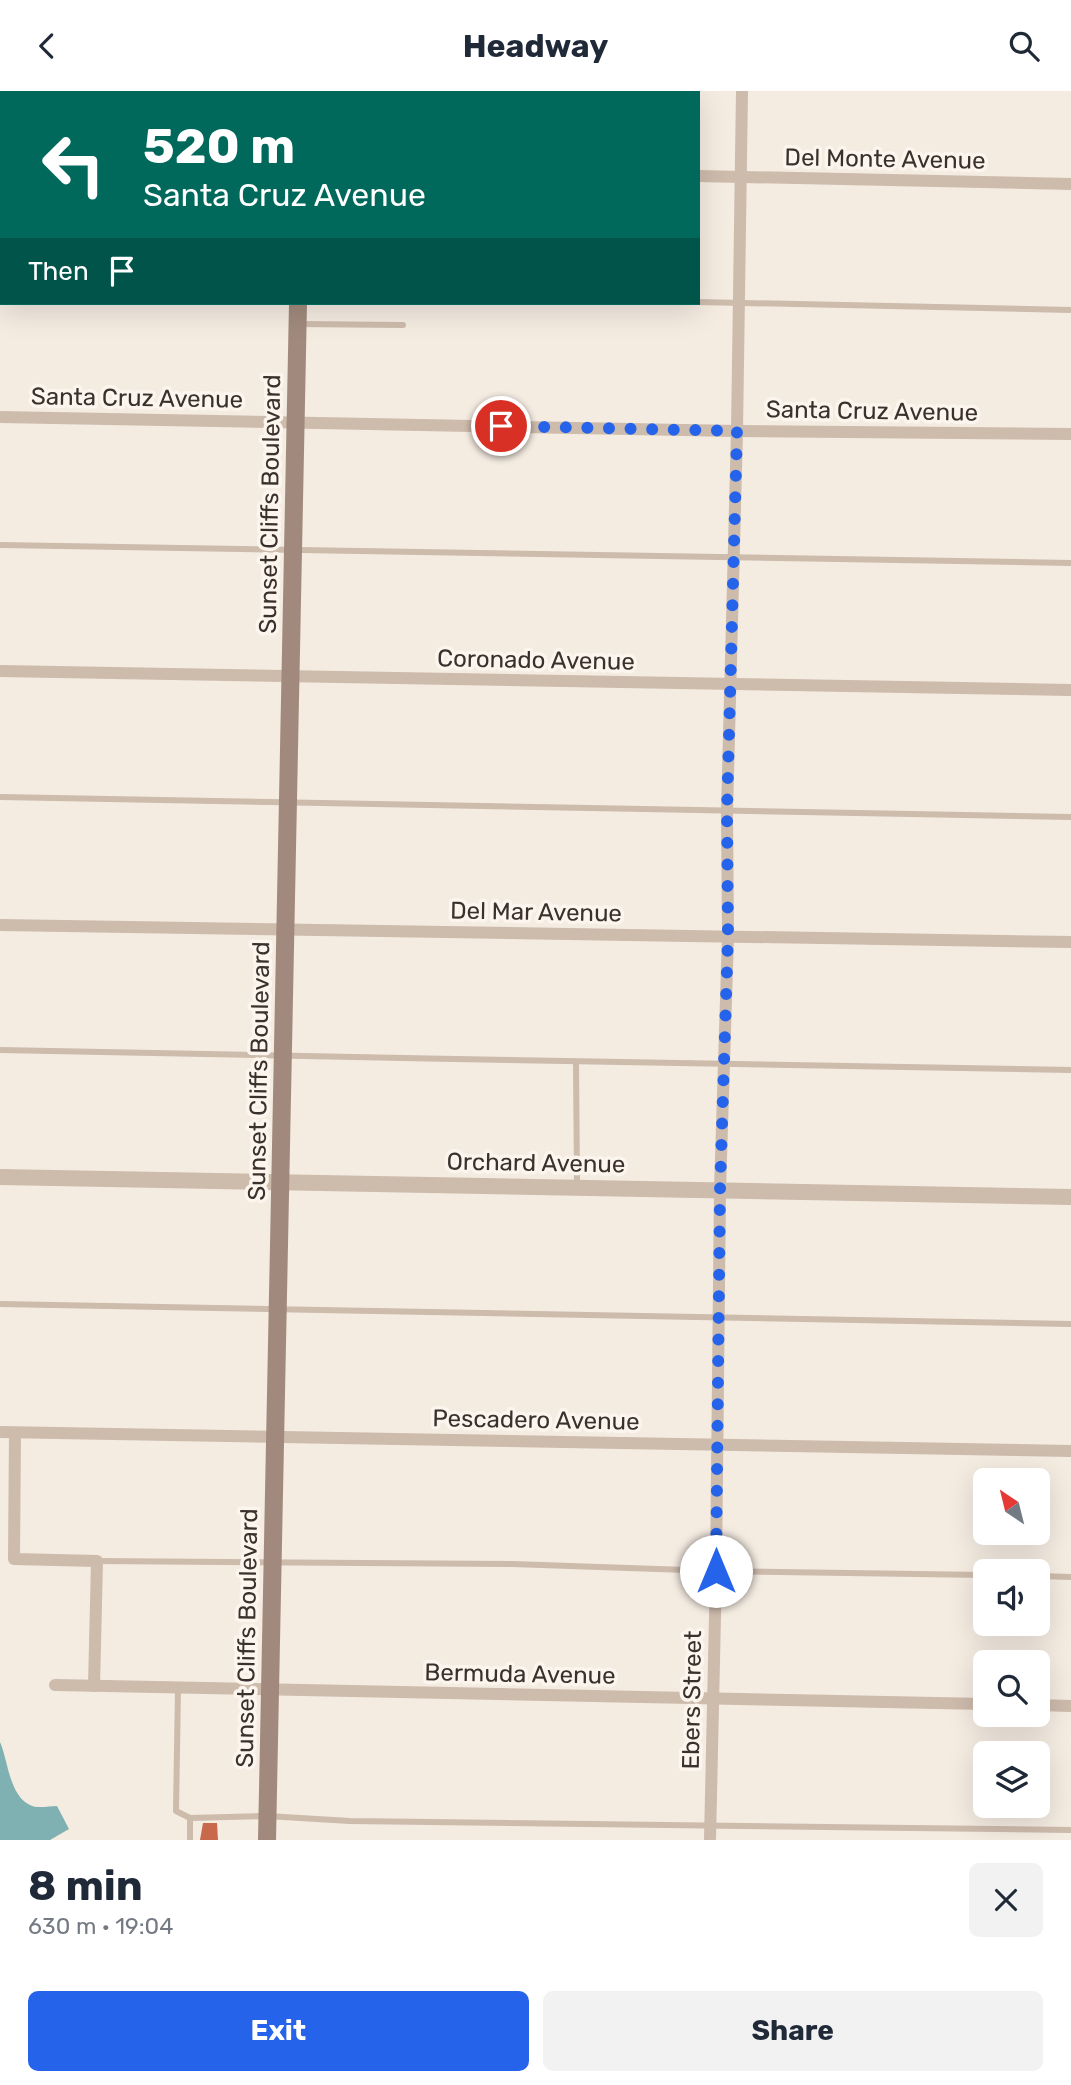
<!DOCTYPE html>
<meta charset="utf-8">
<style>
:root{--surface:#fff;--page:#f2f2f3;--text:#1f2937;--muted:#747a83;--accent:#2563eb}
body{margin:0;font-family:Rubik,sans-serif;background:var(--page);color:var(--text);height:100vh;display:flex;flex-direction:column;font-size:26px;white-space:nowrap}
*{box-sizing:border-box;margin:0}
p{font-size:23px;color:var(--muted)}
.icon{flex:none;width:38px;height:38px;fill:none;stroke:currentColor;stroke-width:2;stroke-linecap:round;stroke-linejoin:round}
.map{position:relative;height:1749px;overflow:hidden}
.drawer{display:flex;flex-direction:column;background:var(--surface);flex:1}
.drawer>*{flex:none}
.banner{position:absolute;left:0px;top:0px;width:700px;height:214px;box-shadow:0 7px 28px #0002;background:#00695c;color:#fff;overflow:hidden}
.needle{width:46px;rotate:325deg}
.buttons{position:absolute;left:973px;top:1377px;display:grid;gap:14px}
.buttons a{display:grid;place-items:center;width:77px;height:77px;border-radius:10px;background:var(--surface);box-shadow:0 7px 28px #0002;font-size:35px}
.pin{position:absolute;display:grid;place-items:center;width:60px;height:60px;color:#fff;margin:-30px;border:4px solid #fff;border-radius:50%;box-shadow:0 2px 7px #0007}
.me{position:absolute;width:77px;margin:-38px;rotate:0deg;stroke-linejoin:round;filter:drop-shadow(0 0 5px #0008)}
.turn{display:flex;align-items:center;gap:24px;height:147px;padding:0 28px;font-size:32px}
.turn .icon{width:91px;height:91px;stroke-width:2.5}
.turn b{display:block;font-size:49px;line-height:60px}
.then{display:flex;align-items:center;height:66px;padding:0 28px;background:#0003;gap:14px;font-size:26px}
.round{display:grid;place-items:center;flex:none;width:74px;height:74px;border-radius:10px;background:var(--page)}
.overview{display:flex;align-items:center;justify-content:space-between;height:119px;padding:0 28px}
h1{font-size:42px;font-weight:700;line-height:52px}
.primary-button{display:flex;gap:14px;margin-top:auto;padding:14px 28px}
.primary-button a{flex:1;height:80px;border-radius:10px;background:var(--accent);color:#fff;font-size:28px;font-weight:700;line-height:80px;text-align:center}
.primary-button a+a{background:var(--page);color:var(--text)}
header{display:flex;justify-content:space-between;align-items:center;height:91px;padding:0 28px;background:var(--surface);font-size:32px;font-weight:700}
.map>svg:first-child{display:block}
.water{fill:#7fb0b2}
.building{fill:#c8694b}
.lines{fill:none;stroke-linecap:round;stroke-linejoin:round}
.service{stroke:#cdbbac;stroke-width:6}
.minor{stroke:#cdbbac;stroke-width:12}
.tertiary{stroke:#cdbbac;stroke-width:16}
.secondary{stroke:#a18a7d;stroke-width:18}
.route{stroke:#2563eb;stroke-width:12;stroke-dasharray:0 21.6}
.labels{text-anchor:middle;stroke-width:7;stroke-linejoin:round;paint-order:stroke}
.street-label{font-size:24px;fill:#3b302b;stroke:#fbf5ee}
</style>
<header><svg class="icon" aria-label="back" viewBox="0 0 24 24"><path d="M15 5l-7 7 7 7"/></svg>Headway<svg class="icon" aria-label="search" viewBox="0 0 24 24"><circle cx="10" cy="10" r="6"/><path d="M15 15l6 6"/></svg></header>
<div class="map">
<svg width="1071" height="1749" viewBox="0 0 1071 1749">
<rect width="100%" height="100%" fill="#f4ebe1"/>
<!-- water -->
<path class="water" d="M0 1651C8 1669 9 1704 30 1714 37 1718 49 1715 57 1715L69 1738 50 1749H0Z"/>
<!-- building -->
<polygon class="building" points="203,1732 217,1732 218,1749 200,1749"/>
<g class="lines">
<!-- service -->
<g class="service">
<polyline points="0,201 2,201"/>
<polyline points="698,211 1071,219"/>
<polyline points="300,233 403,234"/>
<polyline points="0,454 1071,472"/>
<polyline points="0,706 1071,726"/>
<path d="M0 959C357 965 714 975 1071 979"/>
<polyline points="576,971 577,1094"/>
<polyline points="0,1213 1071,1233"/>
<polyline points="97,1470 512,1473 716,1480 985,1484"/>
<polyline points="1038,1485 1071,1486"/>
<polyline points="178,1598 176,1720 190,1727 190,1749"/>
<polyline points="190,1727 267,1725 350,1730 1071,1739"/>
</g>
<!-- minor -->
<g class="minor">
<polyline points="0,72 2,72"/>
<polyline points="698,85 1071,93"/>
<polyline points="0,326 737,340 1071,343"/>
<polyline points="0,580 1071,599"/>
<polyline points="0,834 1071,851"/>
<polyline points="0,1341 1071,1360"/>
<polyline points="15,1342 14,1468 97,1470 94,1595"/>
<polyline points="55,1594 985,1613"/>
<polyline points="1038,1614 1071,1615"/>
<polyline points="710,1749 716,1480 720,1099 728,845 727,721 737,340 742,0"/>
</g>
<!-- tertiary -->
<polyline class="tertiary" points="0,1086 1071,1106"/>
<!-- secondary -->
<g class="secondary">
<polyline points="302,2 302,0"/>
<polyline points="267,1749 298,212"/>
</g>
</g>
<g class="lines">
<!-- route -->
<polyline class="route" points="501,335 737,340 727,720 728,845 720,1099 716,1480"/>
</g>
<g class="labels">
<!-- street labels -->
<g class="street-label">
<text transform="translate(885 68) rotate(1)" y="8">Del Monte Avenue</text>
<text transform="translate(137 307) rotate(1)" y="8">Santa Cruz Avenue</text>
<text transform="translate(872 320) rotate(1)" y="8">Santa Cruz Avenue</text>
<text transform="translate(270 413) rotate(-89)" y="8">Sunset Cliffs Boulevard</text>
<text transform="translate(536 569) rotate(1)" y="8">Coronado Avenue</text>
<text transform="translate(536 821) rotate(1)" y="8">Del Mar Avenue</text>
<text transform="translate(259 980) rotate(-89)" y="8">Sunset Cliffs Boulevard</text>
<text transform="translate(536 1072) rotate(1)" y="8">Orchard Avenue</text>
<text transform="translate(536 1329) rotate(1)" y="8">Pescadero Avenue</text>
<text transform="translate(247 1547) rotate(-89)" y="8">Sunset Cliffs Boulevard</text>
<text transform="translate(520 1583) rotate(1)" y="8">Bermuda Avenue</text>
<text transform="translate(692 1609) rotate(-89)" y="8">Ebers Street</text>
</g>
</g>
</svg>
<div class="buttons">
<a><svg class="needle" viewBox="-14 -14 28 28"><path d="M0-13l5 13h-10z" fill="#e53935"/><path d="M0 13l5-13h-10z" fill="#747a83"/></svg></a>
<a><svg class="icon" aria-label="sound" viewBox="0 0 24 24"><path d="M4 9h4l5-4v14l-5-4H4zM17 9q2 3 0 6"/></svg></a>
<a><svg class="icon" aria-label="search" viewBox="0 0 24 24"><circle cx="10" cy="10" r="6"/><path d="M15 15l6 6"/></svg></a>
<a><svg class="icon" aria-label="layers" viewBox="0 0 24 24"><path d="M12 4l9 5-9 5-9-5zM3 14l9 5 9-5"/></svg></a>
</div>
<div class="pin" style="left:501px;top:335px;background:#d93025"><svg class="icon" aria-label="arrive" viewBox="0 0 24 24"><path d="M6 21V4h12l-3 4 3 4H6"/></svg></div>
<svg class="me" style="left:716px;top:1480px" viewBox="-20 -20 40 40"><circle r="19" fill="#fff"/><path d="M0-13L10 11 0 6-10 11z" fill="#2563eb"/></svg>
<div class="banner">
<div class="turn"><svg class="icon" aria-label="left" viewBox="0 0 24 24"><path d="M17 20v-9H6M10 6l-5 5 5 5"/></svg><div><b>520 m</b>Santa Cruz Avenue</div></div>
<div class="then">Then<svg class="icon" aria-label="arrive" viewBox="0 0 24 24"><path d="M6 21V4h12l-3 4 3 4H6"/></svg></div>
</div>
</div>
<section class="drawer">
<div class="overview"><div><h1>8 min</h1><p>630 m · 19:04</p></div><a class="round"><svg class="icon" aria-label="close" viewBox="0 0 24 24"><path d="M6 6l12 12M18 6L6 18"/></svg></a></div>
<div class="primary-button"><a>Exit</a><a>Share</a></div>
</section>
